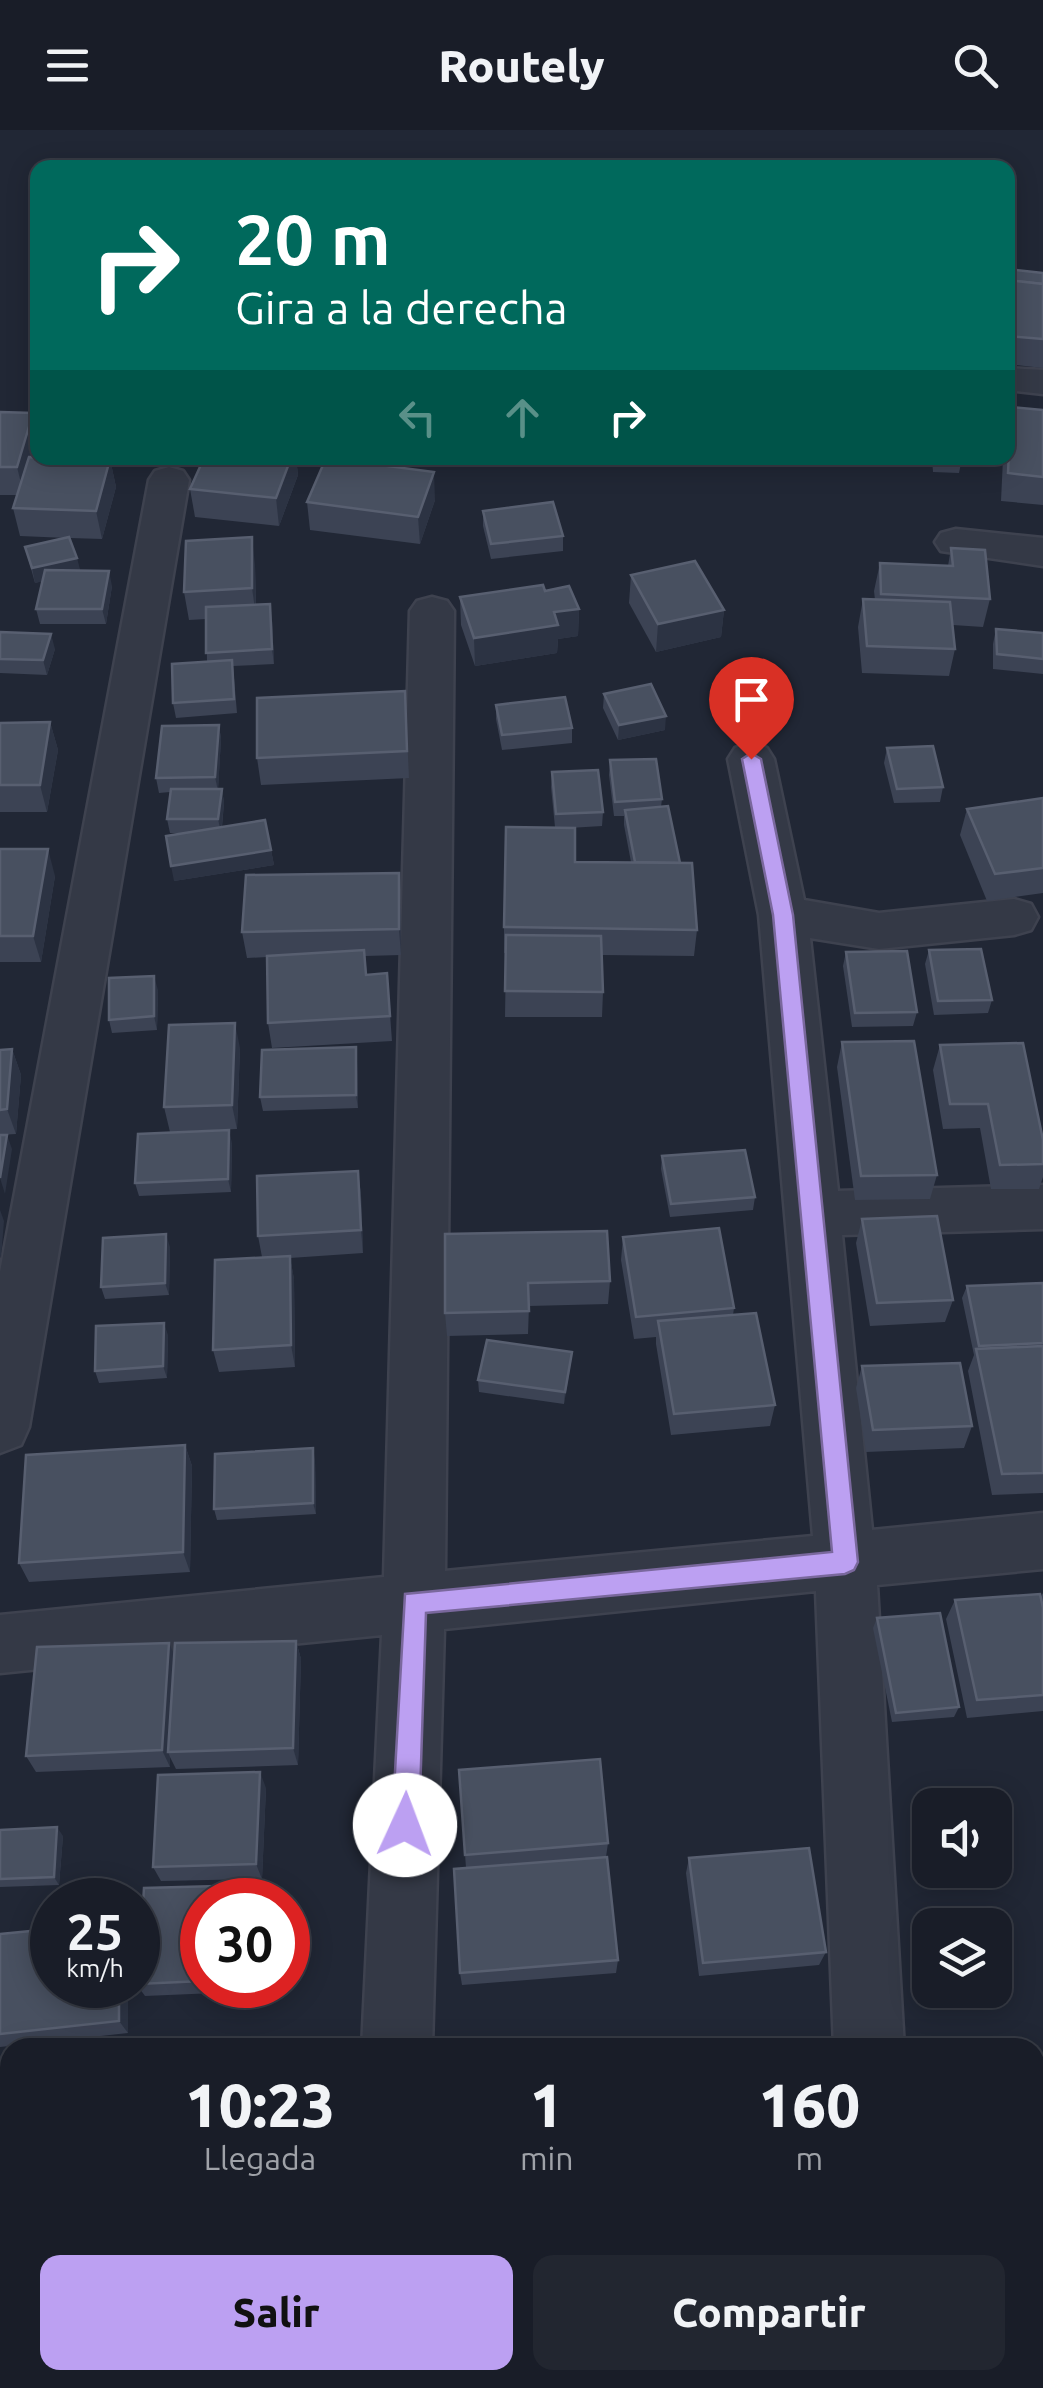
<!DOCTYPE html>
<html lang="es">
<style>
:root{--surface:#191d28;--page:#222630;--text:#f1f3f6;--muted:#9fa2a8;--line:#373b45;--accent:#bca0f2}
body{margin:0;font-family:Ubuntu,sans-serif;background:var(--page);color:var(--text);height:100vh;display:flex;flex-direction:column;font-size:38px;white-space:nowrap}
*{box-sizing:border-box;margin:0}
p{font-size:32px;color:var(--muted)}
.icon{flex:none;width:55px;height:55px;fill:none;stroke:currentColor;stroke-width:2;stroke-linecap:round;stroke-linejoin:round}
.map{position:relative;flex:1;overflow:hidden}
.side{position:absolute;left:0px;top:1908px;width:1045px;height:352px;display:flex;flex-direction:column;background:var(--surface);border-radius:30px 30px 0 0;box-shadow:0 5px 25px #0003,0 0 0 2px var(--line)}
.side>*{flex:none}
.guide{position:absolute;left:30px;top:30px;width:985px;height:305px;border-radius:20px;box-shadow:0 5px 25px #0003,0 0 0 2px var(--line);background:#00695c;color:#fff;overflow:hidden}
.fabs{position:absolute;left:912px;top:1658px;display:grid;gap:20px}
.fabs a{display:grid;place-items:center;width:100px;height:100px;border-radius:20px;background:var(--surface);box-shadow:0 5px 25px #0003,0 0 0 2px var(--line);font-size:50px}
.speed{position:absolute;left:30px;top:1748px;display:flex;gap:20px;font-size:50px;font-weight:700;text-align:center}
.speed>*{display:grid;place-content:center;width:130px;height:130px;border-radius:50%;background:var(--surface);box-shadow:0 5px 25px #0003,0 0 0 2px var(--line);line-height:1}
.speed small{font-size:25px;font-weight:400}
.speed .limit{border:15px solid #d22;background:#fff;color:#111}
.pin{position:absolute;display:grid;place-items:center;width:85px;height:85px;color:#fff;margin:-102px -42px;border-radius:50% 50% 50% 0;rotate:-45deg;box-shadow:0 0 10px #0007}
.pin .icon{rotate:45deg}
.me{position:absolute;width:110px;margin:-55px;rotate:2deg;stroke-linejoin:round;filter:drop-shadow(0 0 8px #0008)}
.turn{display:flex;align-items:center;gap:35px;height:210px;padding:0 40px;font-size:45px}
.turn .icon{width:130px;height:130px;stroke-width:2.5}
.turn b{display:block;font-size:70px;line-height:85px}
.lanes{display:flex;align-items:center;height:95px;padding:0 40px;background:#0003;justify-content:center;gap:50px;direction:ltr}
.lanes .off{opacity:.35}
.eta{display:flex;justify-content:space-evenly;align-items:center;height:170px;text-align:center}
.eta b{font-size:60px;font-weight:800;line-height:70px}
.cta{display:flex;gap:20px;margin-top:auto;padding:20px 40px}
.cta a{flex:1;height:115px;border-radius:20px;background:var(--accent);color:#111;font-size:40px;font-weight:800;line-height:115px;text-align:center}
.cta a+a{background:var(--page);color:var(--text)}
header{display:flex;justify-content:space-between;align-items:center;height:130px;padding:0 40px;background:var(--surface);font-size:45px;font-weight:800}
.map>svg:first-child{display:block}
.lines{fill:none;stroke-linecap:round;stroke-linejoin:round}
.street-casing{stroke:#3e424f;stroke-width:5}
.street{fill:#343946;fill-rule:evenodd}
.wall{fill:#3c4354}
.shaded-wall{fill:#2c3343}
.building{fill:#485060;stroke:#585f70;stroke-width:2.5}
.route{fill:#bca0f2;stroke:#7a689d;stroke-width:2.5}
</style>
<header><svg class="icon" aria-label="menu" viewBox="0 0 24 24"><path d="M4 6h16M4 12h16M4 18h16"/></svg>Routely<svg class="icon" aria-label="search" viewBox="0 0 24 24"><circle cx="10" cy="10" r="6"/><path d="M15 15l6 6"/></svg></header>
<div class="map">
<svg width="1043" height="2258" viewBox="0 0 1043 2258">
<rect width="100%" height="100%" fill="#212735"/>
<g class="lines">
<defs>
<g id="street">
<polygon points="1008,238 1043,240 1043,264 1008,260"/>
<polygon points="169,337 183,341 189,350 29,1297 21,1315 0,1323 0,1142 149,350 155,341"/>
<polygon points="956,399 1043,408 1043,436 941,421 935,412 941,403"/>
<polygon points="432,467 447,471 454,481 445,1441 813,1406 759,785 728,629 735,618 751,613 767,618 774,629 804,770 879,783 1014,769 1031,774 1038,787 1031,800 1014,805 879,819 810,808 838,1061 1043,1055 1043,1099 842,1105 872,1400 1043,1383 1043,1439 877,1455 904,1918 834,1918 816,1461 444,1499 432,1918 362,1918 382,1505 0,1543 0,1485 384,1447 410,481 417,471"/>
</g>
</defs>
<!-- street casing -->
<use href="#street" class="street-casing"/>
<!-- street -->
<use href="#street" class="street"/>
</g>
<!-- wall -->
<g class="wall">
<polygon points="1008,139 1043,143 1043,238 1008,234"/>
<polygon points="1011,277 1043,280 1043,375 1001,371 1003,328 1008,328 1008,291"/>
<polygon points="0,282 33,283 38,304 38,316 35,327 110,329 116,357 102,409 70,408 80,441 112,456 106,494 40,494 36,479 42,451 35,453 25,417 67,408 20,406 13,378 17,365 0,365"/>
<polygon points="204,328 296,328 298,345 279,396 195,387 190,359"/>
<polygon points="932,328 962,328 959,343 933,342"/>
<polygon points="435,370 420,414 310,400 307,372"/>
<polygon points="483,381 563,406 563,421 491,429 483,396"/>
<polygon points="951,418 990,469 983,497 953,495 955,519 949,546 862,543 858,497 863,469 875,470 874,461 880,433 948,436"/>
<polygon points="255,435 256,475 272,489 274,534 233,536 237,583 176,588 173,573 207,531 206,489 189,490 184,462"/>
<polygon points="631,445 724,480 721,507 656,522 629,473"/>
<polygon points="545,461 579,479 578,506 558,509 557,523 475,536 461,495 460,467"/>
<polygon points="996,499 1043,503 1043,544 993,539 993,514"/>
<polygon points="0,502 55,519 47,545 0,543"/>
<polygon points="405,561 409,648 261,655 257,628"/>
<polygon points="604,564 665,600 618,610 603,578"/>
<polygon points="496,575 572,598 572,613 502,620 496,589"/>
<polygon points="50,592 58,620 47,682 0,682 0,593"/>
<polygon points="219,595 221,609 218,659 222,659 224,673 222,697 271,720 274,735 174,751 181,703 170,703 167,689 170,662 159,663 156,648"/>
<polygon points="887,618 943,657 940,672 894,673 884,633"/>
<polygon points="610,630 662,669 661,677 680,733 697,800 694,826 602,825 603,862 602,887 505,887 506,823 504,823 504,797 555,697 551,657 552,642 603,682 602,696 569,698 575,732 631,732 624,695 624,686 614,686 609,645"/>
<polygon points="1043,668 1043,763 987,771 960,705 967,679"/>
<polygon points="0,719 55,746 41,832 0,832"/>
<polygon points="400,769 401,825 365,826 367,845 387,843 392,911 272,918 268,893 267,827 247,828 242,802"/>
<polygon points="929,820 992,870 988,883 934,885 925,834"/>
<polygon points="846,822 917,882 913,896 852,897 843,836"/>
<polygon points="158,860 157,900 112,903 109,890"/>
<polygon points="842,912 937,1045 930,1069 855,1070 837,937"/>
<polygon points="940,915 1043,1010 1043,1047 1039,1059 991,1059 980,998 943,999 933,940"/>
<polygon points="240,918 237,999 170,1002 164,977"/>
<polygon points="12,919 21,945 16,1004 0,1005 0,920"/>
<polygon points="357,930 358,978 263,981 260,967"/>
<polygon points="232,1013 231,1062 139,1066 135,1053"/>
<polygon points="662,1026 755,1067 753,1080 670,1087 661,1039"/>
<polygon points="358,1041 361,1065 363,1123 290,1128 294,1149 295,1237 219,1242 213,1220 262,1127 258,1106"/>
<polygon points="862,1089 953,1170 945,1192 870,1196 856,1113"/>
<polygon points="607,1101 610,1151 608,1174 529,1176 528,1204 447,1206 445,1183"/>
<polygon points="623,1107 734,1178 733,1185 775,1275 770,1296 671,1305 656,1214 656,1207 634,1209 621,1130"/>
<polygon points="170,1117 169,1165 105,1169 101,1157"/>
<polygon points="1043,1153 1043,1363 992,1365 968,1241 974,1225 962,1168 967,1156"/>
<polygon points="168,1205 167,1248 99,1253 95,1241"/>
<polygon points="572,1222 564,1274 479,1262 478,1250"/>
<polygon points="862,1236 972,1296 964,1318 866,1322 856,1258"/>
<polygon points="185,1315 192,1336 190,1442 29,1452 19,1433"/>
<polygon points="315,1329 316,1384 217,1390 214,1379"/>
<polygon points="1043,1463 1043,1581 967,1588 946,1489 955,1470 1040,1468"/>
<polygon points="877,1488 959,1577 954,1587 892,1592 873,1498"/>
<polygon points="296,1511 301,1529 298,1635 176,1639 170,1627 170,1637 36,1642 26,1626 174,1525"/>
<polygon points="459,1640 608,1713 606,1727 618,1830 616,1843 462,1855 460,1843 466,1738"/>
<polygon points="266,1658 262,1749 161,1751 153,1737"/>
<polygon points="0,1700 63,1706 59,1755 0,1757"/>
<polygon points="689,1728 826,1822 819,1835 699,1846 686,1743"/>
<polygon points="202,1770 202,1855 259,1855 259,1861 145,1866 137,1855 138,1837"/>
<polygon points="0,1804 128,1855 128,1903 0,1917"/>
<polygon points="1043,1949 1043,2015 1035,1985 1035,1954"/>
<polygon points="887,2250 913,2250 889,2257"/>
</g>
<!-- shaded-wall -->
<g class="shaded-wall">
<polygon points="33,283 38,304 38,316 24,365 17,337"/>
<polygon points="291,328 296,328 298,345 279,396 276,368"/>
<polygon points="110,329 116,357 102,409 96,381"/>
<polygon points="434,342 435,370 420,414 418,387"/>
<polygon points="252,407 255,435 256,486 252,458"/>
<polygon points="77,428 81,443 35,453 32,438"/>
<polygon points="109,441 112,456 106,494 102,479"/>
<polygon points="270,474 272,489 274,534 272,519"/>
<polygon points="579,479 578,506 558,509 557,523 475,536 474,508 554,482"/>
<polygon points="724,480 721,507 656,522 658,494"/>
<polygon points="51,504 55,519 47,545 43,530"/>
<polygon points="666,586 665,600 618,610 619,595"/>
<polygon points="50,592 58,620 47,682 40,655"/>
<polygon points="219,595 221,609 218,661 215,647"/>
<polygon points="222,659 224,673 221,703 218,689"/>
<polygon points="48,719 55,746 41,832 33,806"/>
<polygon points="271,720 274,735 174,751 171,736"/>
<polygon points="399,743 400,769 401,825 399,799"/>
<polygon points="154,846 158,860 157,900 154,886"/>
<polygon points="235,893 240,918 237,999 232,975"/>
<polygon points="356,917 357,930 358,978 356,965"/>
<polygon points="12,919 21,945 16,1004 7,979"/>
<polygon points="229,1000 232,1013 231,1062 228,1049"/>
<polygon points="7,1005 12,1019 5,1064 0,1048"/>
<polygon points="358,1041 361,1065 363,1123 361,1100"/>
<polygon points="0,1080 4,1091 1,1128 0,1125"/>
<polygon points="166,1104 170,1117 169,1165 165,1153"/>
<polygon points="290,1126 294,1149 295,1237 291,1215"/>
<polygon points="164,1193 168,1205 167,1248 163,1236"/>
<polygon points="572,1222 571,1234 564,1274 565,1262"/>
<polygon points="185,1315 192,1336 190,1442 183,1422"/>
<polygon points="313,1318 315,1329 316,1384 313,1373"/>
<polygon points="296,1511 301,1529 298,1635 293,1618"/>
<polygon points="169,1513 177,1531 168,1622 170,1627 170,1637 162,1620"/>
<polygon points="260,1642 266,1658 262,1749 256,1734"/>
<polygon points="57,1697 63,1706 59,1755 54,1747"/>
<polygon points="256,1755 262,1769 262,1770 256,1770"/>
<polygon points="119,1855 128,1855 128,1903 119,1891"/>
<polygon points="191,2250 199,2250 200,2258 193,2258"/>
</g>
<!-- building -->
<g class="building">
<polygon points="1008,139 1043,143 1043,154 1008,150"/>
<polygon points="1008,150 1043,154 1043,209 1008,206"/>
<polygon points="1011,277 1043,280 1043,347 1008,343"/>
<polygon points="0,282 33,283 17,337 0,337"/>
<polygon points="29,327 110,329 96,381 13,378"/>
<polygon points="204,328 291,328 276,368 190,359"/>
<polygon points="326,328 434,342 418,387 307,372"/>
<polygon points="553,372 563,406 491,414 483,381"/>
<polygon points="69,407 77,428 32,438 25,417"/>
<polygon points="252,407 252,458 184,462 186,411"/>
<polygon points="951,418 985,420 990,469 881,464 880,433 953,436"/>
<polygon points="695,431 724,480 658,494 631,445"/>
<polygon points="45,440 109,441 102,479 36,479"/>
<polygon points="543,455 545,461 569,456 579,479 554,482 558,495 474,508 460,467"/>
<polygon points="863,469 950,472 955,519 867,516"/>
<polygon points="270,474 272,519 206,523 206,477"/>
<polygon points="996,499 1043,503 1043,529 997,524"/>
<polygon points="0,502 51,504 43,530 0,529"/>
<polygon points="232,530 234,569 173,573 172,534"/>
<polygon points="651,554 666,586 619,595 604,564"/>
<polygon points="405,561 407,621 257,628 257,568"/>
<polygon points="565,567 572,598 502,605 496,575"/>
<polygon points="50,592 40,655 0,655 0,593"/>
<polygon points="219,595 215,647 156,648 162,596"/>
<polygon points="933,616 943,657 897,659 887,618"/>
<polygon points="656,629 662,669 615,672 610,630"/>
<polygon points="598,640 603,682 556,684 552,642"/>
<polygon points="171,659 222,659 218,689 167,689"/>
<polygon points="1043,668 1043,738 995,744 967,679"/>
<polygon points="668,676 680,733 635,732 625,680"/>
<polygon points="265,690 271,720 171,736 166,706"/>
<polygon points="506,697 575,698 575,732 692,733 697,800 504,797"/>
<polygon points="0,719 48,719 33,806 0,806"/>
<polygon points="399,743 399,799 242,802 246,745"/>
<polygon points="506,805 601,806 603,862 505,861"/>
<polygon points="981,819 992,870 938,871 929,820"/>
<polygon points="364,820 366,845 387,843 390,886 268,893 267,826"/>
<polygon points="907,821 917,882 855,883 846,822"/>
<polygon points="154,846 154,886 109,890 109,848"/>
<polygon points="235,893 232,975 164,977 169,895"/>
<polygon points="914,911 937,1045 861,1046 842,912"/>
<polygon points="1023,913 1043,1010 1043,1034 1000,1035 988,974 950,974 940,915"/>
<polygon points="356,917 356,965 260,967 262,920"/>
<polygon points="12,919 7,979 0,980 0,920"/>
<polygon points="229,1000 228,1049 135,1053 138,1004"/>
<polygon points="0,1005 7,1005 0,1048"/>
<polygon points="745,1020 755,1067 671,1074 662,1026"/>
<polygon points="358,1041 361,1100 258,1106 257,1046"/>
<polygon points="937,1086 953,1170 877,1173 862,1089"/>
<polygon points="719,1098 734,1178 636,1187 623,1107"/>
<polygon points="607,1101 610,1151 528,1153 529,1181 445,1183 445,1104"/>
<polygon points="166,1104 165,1153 101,1157 103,1108"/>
<polygon points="290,1126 291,1215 213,1220 215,1130"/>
<polygon points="1043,1153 1043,1213 979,1216 967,1156"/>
<polygon points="756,1183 775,1275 674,1284 658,1191"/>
<polygon points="164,1193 163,1236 95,1241 96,1196"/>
<polygon points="487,1210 572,1222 565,1262 478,1250"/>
<polygon points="1043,1216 1043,1343 1002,1344 976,1219"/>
<polygon points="960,1233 972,1296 873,1300 862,1236"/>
<polygon points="185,1315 183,1422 19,1433 26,1325"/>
<polygon points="313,1318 313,1373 214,1379 215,1324"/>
<polygon points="1040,1464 1043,1478 1043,1565 977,1570 955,1470"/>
<polygon points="940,1483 959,1577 896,1583 877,1488"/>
<polygon points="296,1511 293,1618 168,1622 175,1513"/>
<polygon points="169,1513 162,1620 26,1626 37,1517"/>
<polygon points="600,1629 608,1713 465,1725 459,1640"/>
<polygon points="260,1642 256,1734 153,1737 158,1645"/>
<polygon points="57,1697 54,1747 0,1749 0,1700"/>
<polygon points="809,1718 826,1822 703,1833 689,1728"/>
<polygon points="607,1727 618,1830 460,1843 454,1739"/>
<polygon points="256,1755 256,1770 202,1770 202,1851 138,1854 144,1758"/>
<polygon points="52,1799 52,1855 119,1855 119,1891 0,1904 0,1804"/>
<polygon points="1035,2002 1043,2030 1043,2044 1035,2046"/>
<polygon points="176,2250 191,2250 193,2258 151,2258"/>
<polygon points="397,2250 444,2250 446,2258 370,2258"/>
</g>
<!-- route -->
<polygon class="route" points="751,623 761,629 793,785 858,1432 854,1440 845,1444 426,1483 419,1695 415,1705 405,1708 396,1705 392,1695 405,1464 832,1422 773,785 742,629"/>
</svg>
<div class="fabs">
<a><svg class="icon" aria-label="sound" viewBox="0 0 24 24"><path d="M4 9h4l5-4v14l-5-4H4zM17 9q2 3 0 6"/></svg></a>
<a><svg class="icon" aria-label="layers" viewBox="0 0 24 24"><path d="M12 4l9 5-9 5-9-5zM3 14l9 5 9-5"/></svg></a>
</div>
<div class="speed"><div>25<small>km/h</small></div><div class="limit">30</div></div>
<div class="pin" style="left:751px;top:629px;background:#d93025"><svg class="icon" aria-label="arrive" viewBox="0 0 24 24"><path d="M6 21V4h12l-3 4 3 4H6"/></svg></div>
<svg class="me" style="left:405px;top:1695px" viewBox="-20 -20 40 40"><circle r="19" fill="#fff"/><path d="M0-13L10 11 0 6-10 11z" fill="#bca0f2"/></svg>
<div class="guide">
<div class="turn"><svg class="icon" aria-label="right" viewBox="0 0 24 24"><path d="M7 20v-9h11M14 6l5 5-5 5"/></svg><div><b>20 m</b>Gira a la derecha</div></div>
<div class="lanes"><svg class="icon off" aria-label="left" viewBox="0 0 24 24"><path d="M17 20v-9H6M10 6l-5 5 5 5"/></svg><svg class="icon off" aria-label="ahead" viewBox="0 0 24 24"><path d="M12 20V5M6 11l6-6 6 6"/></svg><svg class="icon" aria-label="right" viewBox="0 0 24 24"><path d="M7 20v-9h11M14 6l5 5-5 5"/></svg></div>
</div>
<section class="side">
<div class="eta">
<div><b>10:23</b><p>Llegada</p></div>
<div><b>1</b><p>min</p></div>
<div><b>160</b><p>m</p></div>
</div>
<div class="cta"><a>Salir</a><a>Compartir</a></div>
</section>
</div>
